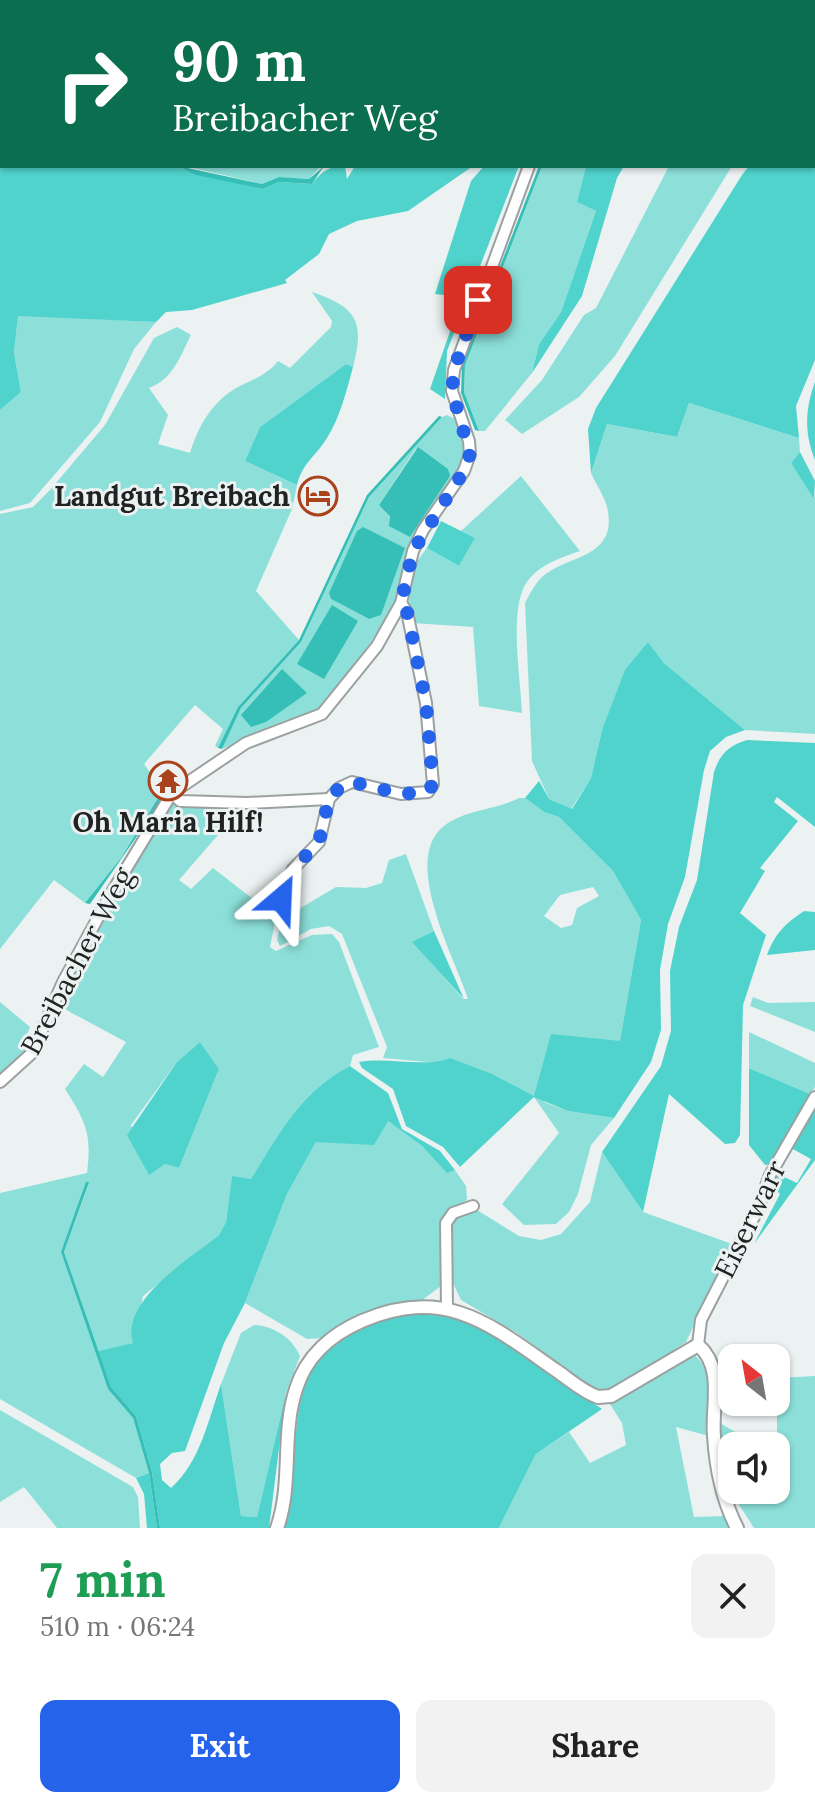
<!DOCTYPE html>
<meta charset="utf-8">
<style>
:root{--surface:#fff;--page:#f2f2f2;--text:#222;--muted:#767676;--accent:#2563eb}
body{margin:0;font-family:Lora,serif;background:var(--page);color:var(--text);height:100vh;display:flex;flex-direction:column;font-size:30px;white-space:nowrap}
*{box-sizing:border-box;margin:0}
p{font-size:26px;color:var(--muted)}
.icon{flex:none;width:44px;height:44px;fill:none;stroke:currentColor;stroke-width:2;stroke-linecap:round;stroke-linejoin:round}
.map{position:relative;height:1528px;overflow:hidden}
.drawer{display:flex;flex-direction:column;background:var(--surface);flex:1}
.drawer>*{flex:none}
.hud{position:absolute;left:0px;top:0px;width:816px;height:168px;box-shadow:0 2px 6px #0004;background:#0b6e4f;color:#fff;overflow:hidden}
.needle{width:52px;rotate:329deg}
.buttons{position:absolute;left:718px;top:1344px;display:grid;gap:16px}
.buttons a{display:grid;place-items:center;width:72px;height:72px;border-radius:16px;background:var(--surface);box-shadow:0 2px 6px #0004;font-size:40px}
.pin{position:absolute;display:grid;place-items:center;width:68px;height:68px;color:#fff;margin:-34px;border-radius:16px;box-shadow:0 4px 12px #0006}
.me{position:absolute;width:88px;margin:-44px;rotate:26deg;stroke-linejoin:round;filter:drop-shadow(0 0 6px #0008)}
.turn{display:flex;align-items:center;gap:28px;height:168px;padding:0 40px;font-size:36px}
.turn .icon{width:104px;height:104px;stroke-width:2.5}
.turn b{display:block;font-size:56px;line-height:68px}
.round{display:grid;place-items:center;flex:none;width:84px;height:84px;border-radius:16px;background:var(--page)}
.overview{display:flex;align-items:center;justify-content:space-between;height:136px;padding:0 40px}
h1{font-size:48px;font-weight:700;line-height:60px;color:#1e9e55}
.primary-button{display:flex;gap:16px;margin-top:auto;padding:16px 40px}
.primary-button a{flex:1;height:92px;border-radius:16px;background:var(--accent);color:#fff;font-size:32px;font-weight:700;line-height:92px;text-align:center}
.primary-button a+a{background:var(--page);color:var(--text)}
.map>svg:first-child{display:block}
.green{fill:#8de0da;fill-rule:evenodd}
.forest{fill:#50d3cc}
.water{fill:#35bfb7}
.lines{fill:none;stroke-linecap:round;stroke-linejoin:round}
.minor-casing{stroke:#9ba1a0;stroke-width:14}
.tertiary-casing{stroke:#9ba1a0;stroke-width:16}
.minor{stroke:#fff;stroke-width:10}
.tertiary{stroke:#fff;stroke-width:12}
.route{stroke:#2563eb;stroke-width:14;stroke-dasharray:0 25.2}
.labels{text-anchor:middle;stroke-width:6;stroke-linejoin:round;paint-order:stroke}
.poi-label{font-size:28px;font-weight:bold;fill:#212323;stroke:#ebf2f1;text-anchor:end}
.street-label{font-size:28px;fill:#212323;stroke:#ebf2f1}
</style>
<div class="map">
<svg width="815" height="1528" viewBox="0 0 815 1528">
<rect width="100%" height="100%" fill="#ebf2f1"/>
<!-- green -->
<g class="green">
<polygon points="50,0 339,0 50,2"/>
<polygon points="185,166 321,166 309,179 279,177 262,184"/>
<polygon points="542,166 586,166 577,202 596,211 561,312 539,344 532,373 485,431 479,431 464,392 465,365"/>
<polygon points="669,166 732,166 615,356 579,397 522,434 505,420 542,380 584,315 596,308"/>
<path d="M312 292C357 307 365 322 353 367L346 364 260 427 245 461 297 485 292 509 256 591 299 640 238 707 218 748 215 746 223 729 195 705 144 764 163 790 121 858 85 903 54 880 0 949V514L33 507 50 490 105 425 154 338 177 327 191 335C180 357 173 379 149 388L168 415 158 444 190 453C198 427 211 403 236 388 251 380 268 375 278 361L290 368 331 327 332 321Z"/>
<polygon points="18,315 156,322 134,349 100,422 30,503 0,511 0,410 21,392 14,353"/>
<path d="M689 403 799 438 800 452 791 463 815 498V734L745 730 664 663 648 642 602 730 591 778 571 809 549 799 532 761 525 603C532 590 538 577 552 570 578 555 618 553 607 507 604 496 596 484 591 473L607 424 677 437Z"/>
<path d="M447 415 457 420 466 443 460 470 422 525 398 600 349 676 319 711 222 749 241 708 301 642 369 497 442 417ZM417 447 391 519 379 505ZM405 548 381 614 369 619 331 599Z"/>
<path d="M521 476 580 551C560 558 540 564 527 582 508 609 521 680 522 713L479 706 473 627 412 623C407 595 407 571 427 548L459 566 475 538 461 531Z"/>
<path d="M519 798H525L544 812 559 817 613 871 641 920 620 1041 544 1102 568 1111 614 1118 591 1145 578 1194 569 1212 556 1224 524 1225 502 1204 559 1133 534 1097 439 1063 383 1058 387 1047 342 934 329 926 311 929 280 946 277 940 282 919 336 887 366 888 382 883 389 860 406 854 434 931 413 942 463 999H468C456 960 400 860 444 826 464 810 497 810 519 798ZM593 887 599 896 577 908 572 925 561 928 544 916 560 895Z"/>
<path d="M179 803 244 805 179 880 191 889 213 868 276 917 270 947 276 951 312 935 332 934 339 942 379 1047 353 1055 350 1066C302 1090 278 1135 251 1179L232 1177 226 1222 219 1235 143 1296 134 1343 98 1351 64 1252 89 1183 61 1252 108 1389 133 1418 149 1473 136 1478 0 1399V1193L87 1173C92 1134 86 1122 65 1089L84 1064 103 1077 126 1042 57 1005 118 889 169 806ZM200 1042 219 1069 179 1168 165 1164 149 1174 131 1125 177 1062Z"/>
<polygon points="753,997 768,1003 815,1002 815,1032 750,1006"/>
<polygon points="0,1002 30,1027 23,1044 27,1052 0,1076"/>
<polygon points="749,1032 815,1063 815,1087 810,1094 749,1068"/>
<polygon points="388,1121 422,1146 447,1172 455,1170 466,1186 467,1200 450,1210 441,1224 441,1286 421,1301 370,1310 324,1338 307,1339 245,1303 287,1194 316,1142"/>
<polygon points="602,1152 643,1212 732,1244 686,1342 618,1387 604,1391 590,1386 517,1333 461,1300 452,1281 449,1231 453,1219 462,1212 477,1210 519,1236 541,1240 561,1234 590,1202"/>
<path d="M254 1325C273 1326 292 1337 300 1356L286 1393 257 1517 241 1516 221 1384 241 1333Z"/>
<path d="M694 1355C715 1369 710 1413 709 1436L676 1427 694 1517 724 1516 730 1528H499L536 1454 569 1432 590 1463 626 1445 622 1423 610 1404 677 1360Z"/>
<path d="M815 1376V1528H754L729 1489 720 1423 735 1432 777 1436V1378ZM732 1446H776V1490H732Z"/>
<polygon points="0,1410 133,1487 138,1497 140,1528 57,1528 24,1487 0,1502"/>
</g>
<!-- forest -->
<g class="forest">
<polygon points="815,139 815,360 796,406 799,438 689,403 677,437 607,424 591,473 588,429 596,408 742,175 749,166 814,166"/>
<path d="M5 166H173L263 189 279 182 312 184C322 171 329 166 345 166L347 179 355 166H473L408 211 357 221 329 234 319 254 285 280 287 283 192 310 166 312 156 322 18 316 14 353 21 392 0 410V168Z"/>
<polygon points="484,166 519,166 447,351 445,399 430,389 462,297 435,294 471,181"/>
<polygon points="586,166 624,166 617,178 582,296 532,373 539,344 561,312 596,211 577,202"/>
<path d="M346 364 353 367C347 389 340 418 327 438 317 455 302 463 297 485L245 461 260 427Z"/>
<path d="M815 382V460C804 433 805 409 815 382Z"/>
<polygon points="800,452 815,481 814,499 791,463"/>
<polygon points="441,521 475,538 459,566 427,548"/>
<path d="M648 642 664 663 745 730 726 737 710 751 704 770 685 877 668 924 660 970 661 1030 651 1062 614 1118 568 1111 534 1097 460 1167 443 1147 406 1126 393 1089 362 1068 359 1062C387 1057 428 1068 450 1058L492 1074 534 1096 551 1034 620 1041 641 920 613 871 559 817 544 812 525 798 539 781 549 799 572 809 591 778 602 730 625 670Z"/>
<path d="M747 740 815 743V827L777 797 774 802 798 821 760 868 765 871 740 913 766 935 743 1005 740 1135 735 1143 725 1144 669 1094 643 1212 602 1152 661 1066 671 1031 670 971 679 927 697 880 714 772C720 754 728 746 747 740Z"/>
<path d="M804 911 815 912V950L767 955C775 933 785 924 804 911Z"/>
<polygon points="434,931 464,999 412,942"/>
<polygon points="200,1042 219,1069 179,1168 165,1164 149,1175 127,1135 177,1062"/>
<path d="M350 1066 388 1093 402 1129 440 1151 455 1170 447 1173 422 1146 388 1121 374 1145 316 1142 287 1194 245 1303 224 1343 185 1451 172 1453 160 1464 162 1480 171 1488C201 1461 208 1420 221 1384L241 1516 257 1517 286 1393 269 1528H160L152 1472 136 1416 111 1387 98 1351 133 1343C120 1300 191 1258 219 1235L226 1222 232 1176 251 1179C278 1135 302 1090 350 1066Z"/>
<polygon points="749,1068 810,1094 772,1164 765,1165 749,1145"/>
<polygon points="815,1103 815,1160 754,1244 780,1194 772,1186 778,1174 797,1183 811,1159 791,1148"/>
<path d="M416 1314C489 1313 545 1370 602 1409L536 1454 499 1528H284C309 1429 268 1327 416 1314Z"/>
<polygon points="149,1473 157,1528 147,1528 144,1494 136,1478"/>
</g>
<!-- water -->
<g class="water">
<polygon points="178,166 262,184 279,177 309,179 324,166 312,184 279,182 263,189 196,175"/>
<polygon points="539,166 542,166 465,365 464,392 479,431 475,430 461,393 462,364"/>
<polygon points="439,416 442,417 369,497 301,642 241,708 222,749 218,748 238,707 299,640 367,495"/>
<polygon points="418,447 448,469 450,476 410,537 389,526 390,517 379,505"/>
<polygon points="363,527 405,548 381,615 369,619 331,599 329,593 357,531"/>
<polygon points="332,605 358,621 324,679 297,664"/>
<polygon points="282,669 307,693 266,722 251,727 241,715"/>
<polygon points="163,790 167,793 90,904 85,903 121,858"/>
<polygon points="86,1182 89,1182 64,1252 111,1387 136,1416 152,1472 160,1528 157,1528 149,1473 133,1418 108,1389 61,1252"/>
</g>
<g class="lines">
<defs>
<g id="minor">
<polyline points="515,2 515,0"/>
<polyline points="172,793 180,801 247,803 329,799"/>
<polyline points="281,899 293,869 319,842 329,799 339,788 352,782 401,794 428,792 433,784 426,703 407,612 401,603"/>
<polyline points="0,1082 32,1053 63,982 112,892 172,793 246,743 322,714 377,646 401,603 413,551 423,530 464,471 470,454 469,441 452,391 454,370 529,166"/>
<polyline points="447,1308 446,1223 453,1213 473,1206"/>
<polyline points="698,1345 701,1320 757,1211 770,1175 815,1097"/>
</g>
<path id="tertiary" d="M277 1528C293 1483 281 1434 296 1389 306 1356 332 1334 362 1321 446 1285 491 1325 557 1371 570 1380 583 1392 598 1397L611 1396 698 1345C725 1368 711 1407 714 1436 716 1467 723 1501 737 1528"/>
</defs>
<!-- minor casing -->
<use href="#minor" class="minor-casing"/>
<!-- tertiary casing -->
<use href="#tertiary" class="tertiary-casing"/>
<!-- minor -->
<use href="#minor" class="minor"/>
<!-- tertiary -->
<use href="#tertiary" class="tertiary"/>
</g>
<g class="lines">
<!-- route -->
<polyline class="route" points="281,899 293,869 319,842 329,799 339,788 352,782 401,794 428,792 433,784 426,703 407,612 401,603 413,551 464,471 470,454 452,391 454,370 478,300"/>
</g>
<!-- icons -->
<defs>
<symbol id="hotel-ring" viewBox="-11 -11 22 22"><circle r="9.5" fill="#ebf2f1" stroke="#aa431c" stroke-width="1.5"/><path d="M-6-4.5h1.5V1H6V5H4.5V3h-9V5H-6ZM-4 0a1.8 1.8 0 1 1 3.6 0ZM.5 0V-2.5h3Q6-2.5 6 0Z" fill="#aa431c"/></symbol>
<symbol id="temple-ring" viewBox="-11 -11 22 22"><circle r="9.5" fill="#ebf2f1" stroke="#aa431c" stroke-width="1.5"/><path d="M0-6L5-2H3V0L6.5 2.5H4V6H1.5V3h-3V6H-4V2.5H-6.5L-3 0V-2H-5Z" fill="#aa431c"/></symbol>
</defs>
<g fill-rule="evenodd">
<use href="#hotel-ring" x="296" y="474" width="44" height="44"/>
<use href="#temple-ring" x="146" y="759" width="44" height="44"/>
</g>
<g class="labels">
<!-- poi labels -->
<g class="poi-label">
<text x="290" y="506">Landgut Breibach</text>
<text x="168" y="832" text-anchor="middle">Oh Maria Hilf!</text>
</g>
<!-- street labels -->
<g class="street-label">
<text transform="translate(77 961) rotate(-62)" y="10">Breibacher Weg</text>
<text transform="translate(750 1219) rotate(-64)" y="10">Eiserwarr</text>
</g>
</g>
</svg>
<div class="buttons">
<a><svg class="needle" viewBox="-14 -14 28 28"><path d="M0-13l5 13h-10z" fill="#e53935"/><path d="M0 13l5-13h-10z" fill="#767676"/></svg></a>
<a><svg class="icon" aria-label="sound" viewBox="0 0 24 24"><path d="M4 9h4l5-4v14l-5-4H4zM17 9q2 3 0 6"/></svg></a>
</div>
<div class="pin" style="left:478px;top:300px;background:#d93025"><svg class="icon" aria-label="arrive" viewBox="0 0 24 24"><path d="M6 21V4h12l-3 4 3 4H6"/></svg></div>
<svg class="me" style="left:281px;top:899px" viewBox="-20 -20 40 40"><path d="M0-17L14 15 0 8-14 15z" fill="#2563eb" stroke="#fff" stroke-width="4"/></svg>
<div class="hud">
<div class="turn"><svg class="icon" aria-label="right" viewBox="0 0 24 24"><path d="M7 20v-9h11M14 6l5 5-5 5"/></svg><div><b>90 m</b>Breibacher Weg</div></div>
</div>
</div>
<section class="drawer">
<div class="overview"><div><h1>7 min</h1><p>510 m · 06:24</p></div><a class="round"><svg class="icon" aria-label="close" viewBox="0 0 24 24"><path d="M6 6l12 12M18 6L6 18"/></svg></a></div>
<div class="primary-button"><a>Exit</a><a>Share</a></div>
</section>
